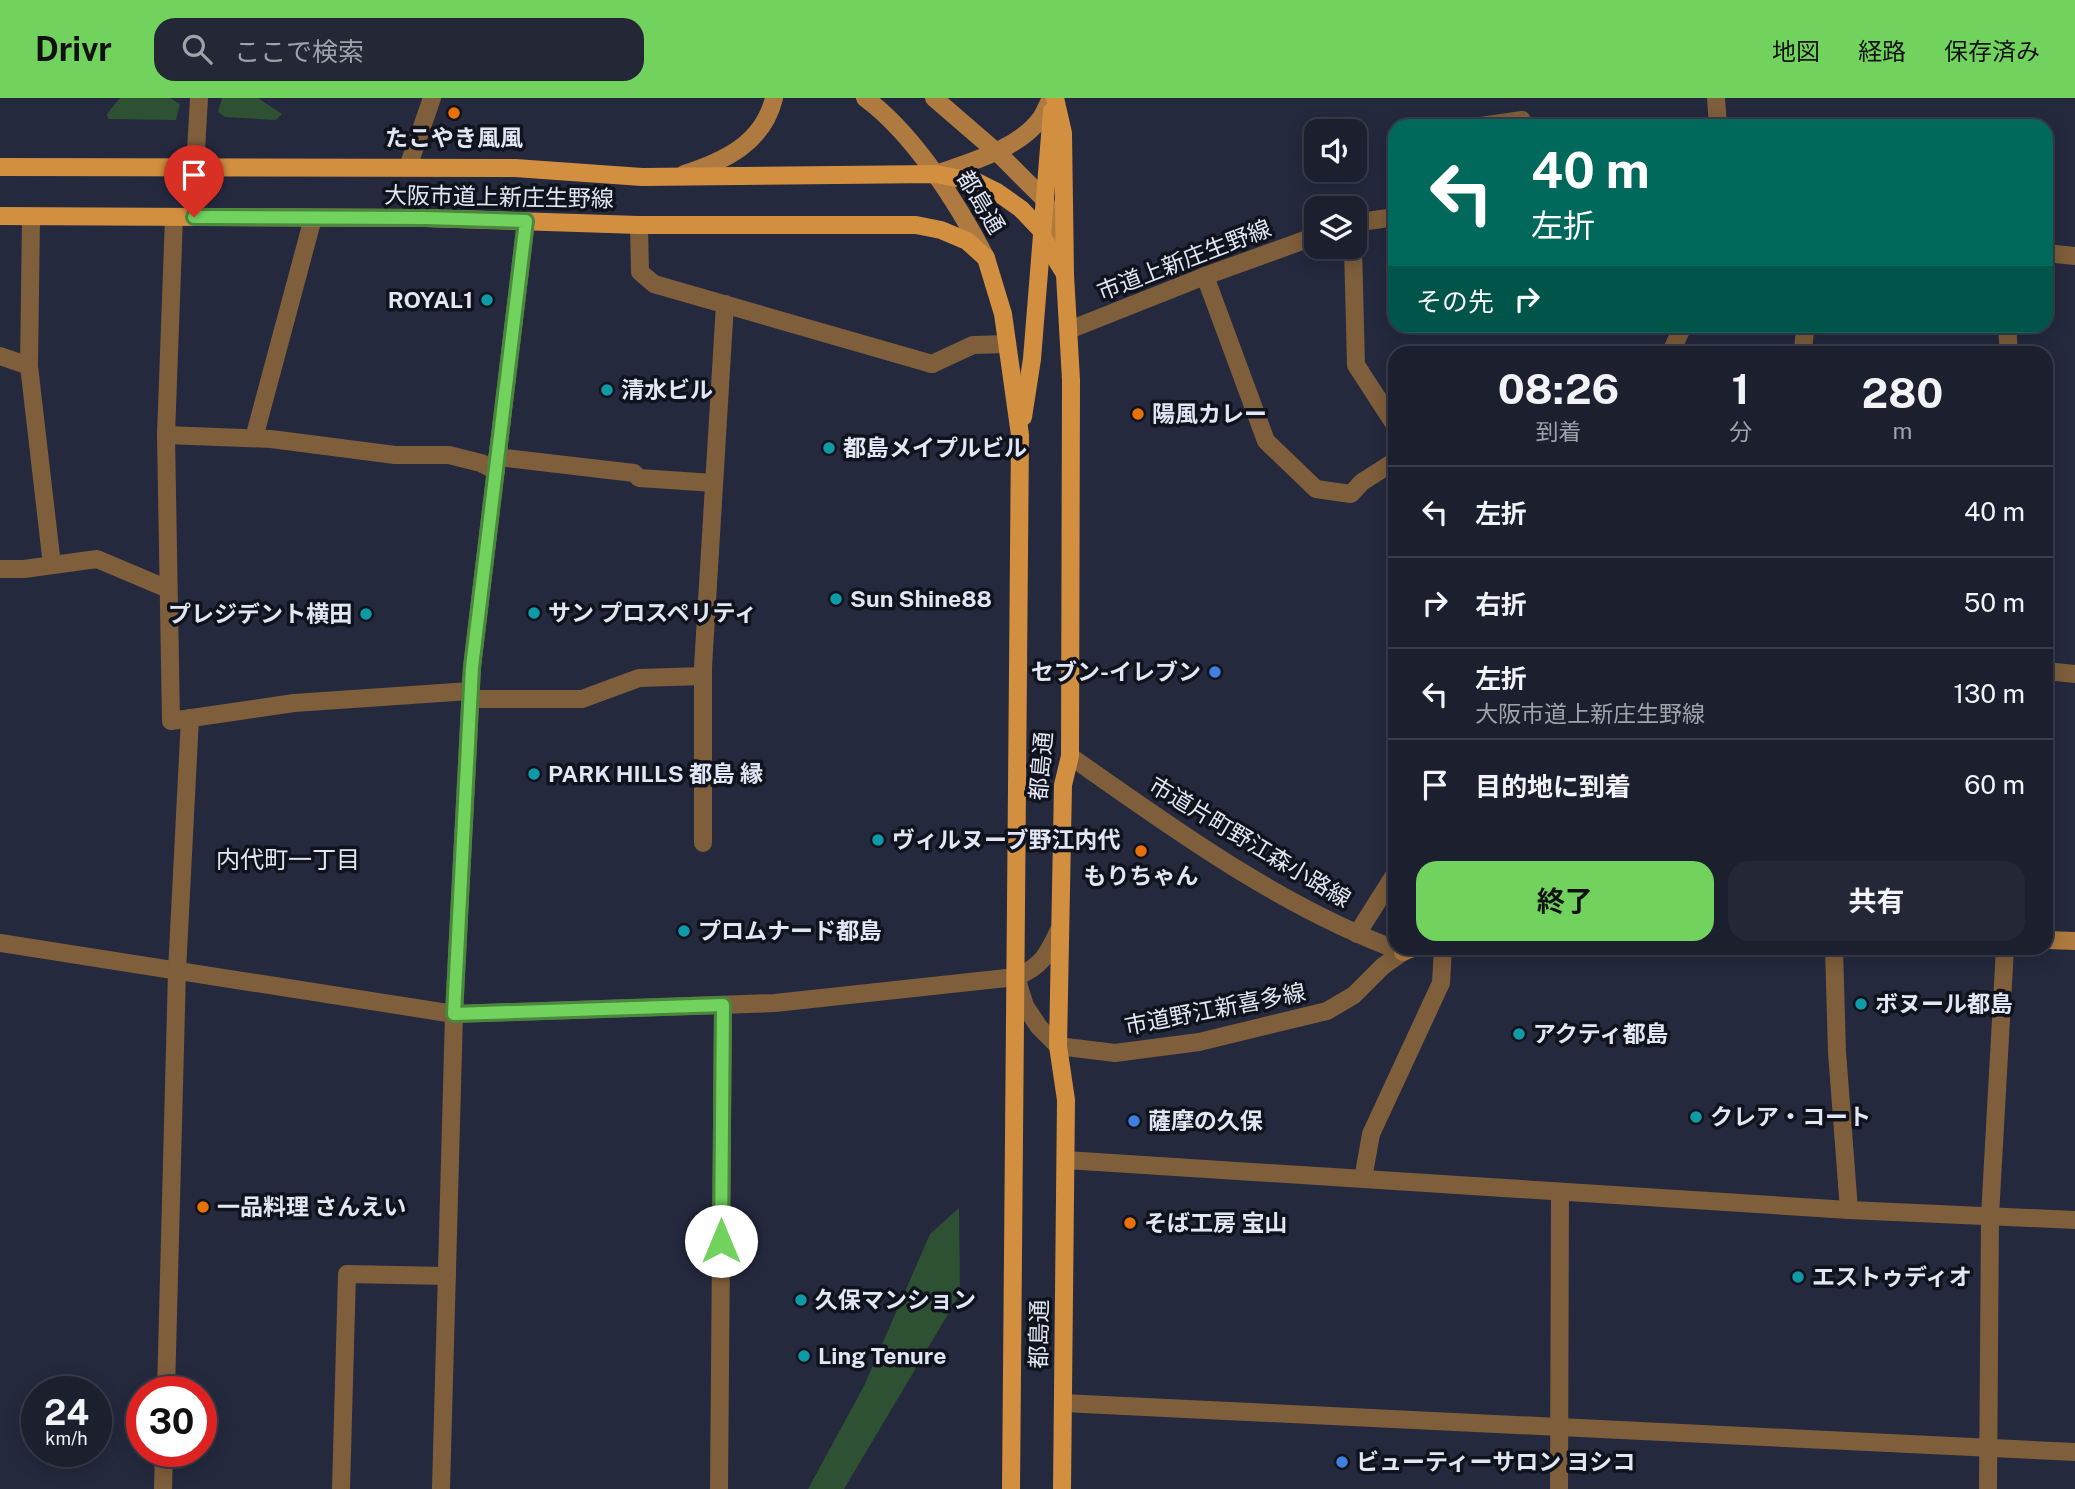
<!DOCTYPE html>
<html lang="ja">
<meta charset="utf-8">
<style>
:root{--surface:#1b1f2e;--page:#242736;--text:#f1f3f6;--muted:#a0a2aa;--line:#393d4a;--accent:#71d25e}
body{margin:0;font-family:"Public Sans","Noto Sans JP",sans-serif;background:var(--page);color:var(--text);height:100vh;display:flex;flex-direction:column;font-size:26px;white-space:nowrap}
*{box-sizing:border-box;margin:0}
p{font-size:23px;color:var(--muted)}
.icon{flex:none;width:38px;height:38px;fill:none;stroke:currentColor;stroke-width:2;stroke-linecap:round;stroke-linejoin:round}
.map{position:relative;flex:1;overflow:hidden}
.sheet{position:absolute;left:1388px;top:248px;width:665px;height:609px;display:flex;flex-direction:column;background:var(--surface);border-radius:21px;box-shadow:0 4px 18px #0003,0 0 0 2px var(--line)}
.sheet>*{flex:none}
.guide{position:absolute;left:1388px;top:21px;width:665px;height:214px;border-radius:21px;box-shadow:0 4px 18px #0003,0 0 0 2px var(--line);background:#00695c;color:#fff;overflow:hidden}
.fabs{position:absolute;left:1304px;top:21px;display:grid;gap:14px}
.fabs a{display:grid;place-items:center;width:63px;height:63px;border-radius:14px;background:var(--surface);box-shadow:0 4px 18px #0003,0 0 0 2px var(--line);font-size:35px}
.speed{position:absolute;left:21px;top:1278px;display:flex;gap:14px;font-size:35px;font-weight:700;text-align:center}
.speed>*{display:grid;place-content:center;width:91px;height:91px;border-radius:50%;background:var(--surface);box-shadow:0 4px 18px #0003,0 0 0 2px var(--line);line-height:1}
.speed small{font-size:18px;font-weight:400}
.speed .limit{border:10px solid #d22;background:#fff;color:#111}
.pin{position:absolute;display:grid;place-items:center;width:60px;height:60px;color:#fff;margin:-72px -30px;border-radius:50% 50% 50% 0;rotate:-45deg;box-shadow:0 0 7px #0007}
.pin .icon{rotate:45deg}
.me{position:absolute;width:77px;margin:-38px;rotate:0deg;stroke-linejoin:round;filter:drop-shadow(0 0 5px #0008)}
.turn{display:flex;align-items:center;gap:24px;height:147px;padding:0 28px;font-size:32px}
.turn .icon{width:91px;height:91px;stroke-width:2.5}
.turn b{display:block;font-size:49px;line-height:60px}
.then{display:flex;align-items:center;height:66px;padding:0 28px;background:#0003;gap:14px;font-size:26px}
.eta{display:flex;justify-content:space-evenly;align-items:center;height:119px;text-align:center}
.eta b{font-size:42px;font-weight:700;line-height:49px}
.action{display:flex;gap:14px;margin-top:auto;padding:14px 28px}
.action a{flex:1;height:80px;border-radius:21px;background:var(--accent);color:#111;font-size:28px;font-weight:700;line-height:80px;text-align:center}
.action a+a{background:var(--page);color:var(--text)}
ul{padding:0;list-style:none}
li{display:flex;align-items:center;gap:21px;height:91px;padding:0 28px;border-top:2px solid var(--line)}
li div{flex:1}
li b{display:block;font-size:26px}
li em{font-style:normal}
header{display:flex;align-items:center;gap:42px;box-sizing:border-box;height:98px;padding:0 35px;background:var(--accent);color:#111}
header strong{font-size:33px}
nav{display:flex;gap:38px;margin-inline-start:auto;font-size:24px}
.search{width:490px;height:63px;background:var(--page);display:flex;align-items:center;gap:18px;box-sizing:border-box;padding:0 24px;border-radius:21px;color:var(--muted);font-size:26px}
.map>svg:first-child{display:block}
.green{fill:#2f5133}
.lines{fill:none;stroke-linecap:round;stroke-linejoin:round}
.lane{stroke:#7e5e3b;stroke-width:18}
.street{stroke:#7e5e3b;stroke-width:18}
.secondary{stroke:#ae7a3f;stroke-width:18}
.primary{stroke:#d28f40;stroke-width:18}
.route-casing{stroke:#49883d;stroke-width:18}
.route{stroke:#71d25e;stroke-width:12}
.food-dot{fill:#e8710a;stroke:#10121c;stroke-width:2.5}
.culture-dot{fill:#0f9aa8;stroke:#10121c;stroke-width:2.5}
.shop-dot{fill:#3f7fe0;stroke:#10121c;stroke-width:2.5}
.labels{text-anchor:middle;stroke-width:7;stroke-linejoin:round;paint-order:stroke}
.poi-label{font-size:23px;font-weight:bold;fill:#e1e5f4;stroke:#10121c;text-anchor:start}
.street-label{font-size:23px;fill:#e1e5f4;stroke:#10121c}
.neighbourhood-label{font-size:24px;fill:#e1e5f4;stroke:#10121c}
</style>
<header>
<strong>Drivr</strong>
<div class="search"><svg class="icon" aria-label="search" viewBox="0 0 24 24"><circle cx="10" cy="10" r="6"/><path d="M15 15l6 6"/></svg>ここで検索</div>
<nav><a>地図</a><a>経路</a><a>保存済み</a></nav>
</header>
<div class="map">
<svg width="2075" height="1391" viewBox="0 0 2075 1391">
<rect width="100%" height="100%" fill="#24293e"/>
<!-- green -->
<g class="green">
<polygon points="120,0 170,0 180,6 176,22 108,21 107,16"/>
<polygon points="222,0 258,0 282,16 276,22 225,19 218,14"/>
<polygon points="959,1110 960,1196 844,1391 808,1391 864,1288 930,1136"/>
</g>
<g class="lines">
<!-- lane -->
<polyline class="lane" points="932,266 973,247 1007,246"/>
<!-- street -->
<g class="street">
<polyline points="1716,0 1718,28"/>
<polyline points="1481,28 1522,22 1523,28"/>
<polyline points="408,69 432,0"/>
<polyline points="195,70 199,0"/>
<polyline points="31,119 29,268 52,467"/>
<polyline points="174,119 166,337 171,623 294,605 470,593"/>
<polyline points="1354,125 1395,119"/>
<polyline points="639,127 640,174 654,186 932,266"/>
<polyline points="1353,149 1356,267 1395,327"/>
<polyline points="2046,155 2075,158"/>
<polyline points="1205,178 1266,343 1316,391 1351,396 1362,384 1395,363"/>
<polyline points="2007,228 2009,256"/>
<polyline points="1069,232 1205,178 1316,138"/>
<polyline points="1670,256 1683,228"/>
<polyline points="1802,256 1806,228"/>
<polyline points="0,258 29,268"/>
<polyline points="166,337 271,341 395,357 449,357 481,365 496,373"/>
<polyline points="254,340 313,120"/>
<polyline points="497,359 634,375 639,380 714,385"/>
<polyline points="0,471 24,471 97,461 168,491"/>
<polyline points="2046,573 2075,576"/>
<polyline points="470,601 582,601 639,580 703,578"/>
<path d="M1070 658C1174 731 1282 810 1403 854"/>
<polyline points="703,745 703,569 725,206"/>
<polyline points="1357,836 1395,776"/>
<path d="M0 845 454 916 775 905 1016 879C1043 868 1048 855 1060 830"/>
<polyline points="1834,850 1837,954 1849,1112"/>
<polyline points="1017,882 1025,908 1039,929 1058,948 1115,955 1199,944 1327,913 1354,897 1383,868 1403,854"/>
<polyline points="1066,1062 1849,1112 2075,1122"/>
<polyline points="1363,1081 1371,1036 1441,885 1443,850"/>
<polyline points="166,1293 177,873 190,620"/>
<polyline points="1063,1305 2075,1354"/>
<polyline points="163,1391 164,1353"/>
<polyline points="341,1391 347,1176 447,1178"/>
<polyline points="441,1391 454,916 472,569 526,123"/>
<polyline points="719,1391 723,907"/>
<polyline points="1559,1391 1560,1094"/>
<polyline points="1988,1391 1990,1118 2005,850"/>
</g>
<!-- secondary -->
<g class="secondary">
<path d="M865 0C914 36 958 106 986 160"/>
<polyline points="934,0 1000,57 1045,102 1062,159"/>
<path d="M684 76C725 63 763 45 774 0"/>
<path d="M936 76C970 64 1019 51 1041 20 1045 14 1048 6 1051 0"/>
<polyline points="2046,842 2075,843"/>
<polyline points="1403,854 1413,850"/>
</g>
<!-- primary -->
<g class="primary">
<polyline points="1055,0 1063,35 1065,177 1071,282 1070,658 1063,687 1058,948 1066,1002 1062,1391"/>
<polyline points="0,69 515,70 642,79 936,76 977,84 997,94 1021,111 1042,133 1043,140 1065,176"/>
<polyline points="0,118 425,120 639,127 916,127 941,132 967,143 986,160 1003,216 1020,337 1011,1391"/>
<polyline points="1023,319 1032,261 1052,13"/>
</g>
</g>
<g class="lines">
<defs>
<polyline id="route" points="194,119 425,120 526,123 472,569 454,916 723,907 721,1143"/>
</defs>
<!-- route casing -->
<use href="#route" class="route-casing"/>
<!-- route -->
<use href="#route" class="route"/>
</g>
<!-- markers -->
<g class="food-dot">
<circle cx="454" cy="15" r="7"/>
<circle cx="1138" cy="316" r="7"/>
<circle cx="1141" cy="753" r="7"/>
<circle cx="203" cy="1109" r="7"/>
<circle cx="1130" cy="1125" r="7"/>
</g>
<g class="culture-dot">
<circle cx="487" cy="202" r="7"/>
<circle cx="607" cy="292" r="7"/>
<circle cx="829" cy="350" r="7"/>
<circle cx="836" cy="501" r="7"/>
<circle cx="534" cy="515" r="7"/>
<circle cx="366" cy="516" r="7"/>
<circle cx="534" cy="676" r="7"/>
<circle cx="878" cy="742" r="7"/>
<circle cx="684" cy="833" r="7"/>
<circle cx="1861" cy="906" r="7"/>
<circle cx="1519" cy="936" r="7"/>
<circle cx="1696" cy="1019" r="7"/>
<circle cx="1798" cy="1179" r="7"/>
<circle cx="801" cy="1202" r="7"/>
<circle cx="804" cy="1258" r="7"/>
</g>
<g class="shop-dot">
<circle cx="1215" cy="574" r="7"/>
<circle cx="1134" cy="1023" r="7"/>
<circle cx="1342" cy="1364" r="7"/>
</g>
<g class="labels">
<!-- poi labels -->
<g class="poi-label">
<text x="454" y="48" text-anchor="middle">たこやき風風</text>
<text x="473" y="210" text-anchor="end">ROYAL1</text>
<text x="621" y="300">清水ビル</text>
<text x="1152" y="324">陽風カレー</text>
<text x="843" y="358">都島メイプルビル</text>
<text x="850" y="509">Sun Shine88</text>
<text x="548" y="523">サン プロスペリティ</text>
<text x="352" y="524" text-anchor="end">プレジデント横田</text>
<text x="1201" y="582" text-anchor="end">セブン-イレブン</text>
<text x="548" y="684">PARK HILLS 都島 縁</text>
<text x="892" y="750">ヴィルヌーブ野江内代</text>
<text x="1141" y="786" text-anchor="middle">もりちゃん</text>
<text x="698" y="841">プロムナード都島</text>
<text x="1875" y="914">ボヌール都島</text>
<text x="1533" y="944">アクティ都島</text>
<text x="1710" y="1027">クレア・コート</text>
<text x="1148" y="1031">薩摩の久保</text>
<text x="217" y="1117">一品料理 さんえい</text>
<text x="1144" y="1133">そば工房 宝山</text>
<text x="1812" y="1187">エストゥディオ</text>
<text x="815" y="1210">久保マンション</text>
<text x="818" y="1266">Ling Tenure</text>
<text x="1356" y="1372">ビューティーサロン ヨシコ</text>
</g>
<!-- street labels -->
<g class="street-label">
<text transform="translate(499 99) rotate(1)" y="8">大阪市道上新庄生野線</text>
<text transform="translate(981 104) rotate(59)" y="8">都島通</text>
<text transform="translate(1184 162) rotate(-21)" y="8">市道上新庄生野線</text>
<text transform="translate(1041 668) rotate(-85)" y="8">都島通</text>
<text transform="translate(1250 744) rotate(31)" y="8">市道片町野江森小路線</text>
<text transform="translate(1215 911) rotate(-11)" y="8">市道野江新喜多線</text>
<text transform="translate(1039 1236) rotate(-89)" y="8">都島通</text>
</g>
<!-- neighbourhood labels -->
<g class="neighbourhood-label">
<text x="288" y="770">内代町一丁目</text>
</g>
</g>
</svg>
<div class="fabs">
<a><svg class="icon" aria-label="sound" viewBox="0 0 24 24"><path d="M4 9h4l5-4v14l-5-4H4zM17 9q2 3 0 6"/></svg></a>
<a><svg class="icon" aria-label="layers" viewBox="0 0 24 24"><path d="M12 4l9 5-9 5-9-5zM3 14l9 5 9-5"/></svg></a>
</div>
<div class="speed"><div>24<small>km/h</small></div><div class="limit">30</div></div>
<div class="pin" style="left:194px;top:119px;background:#d93025"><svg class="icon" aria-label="arrive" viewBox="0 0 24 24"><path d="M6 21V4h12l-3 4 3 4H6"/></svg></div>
<svg class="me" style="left:721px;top:1143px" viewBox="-20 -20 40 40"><circle r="19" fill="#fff"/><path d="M0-13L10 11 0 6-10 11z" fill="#71d25e"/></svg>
<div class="guide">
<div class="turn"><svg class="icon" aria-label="left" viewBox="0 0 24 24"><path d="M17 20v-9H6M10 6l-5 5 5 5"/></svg><div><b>40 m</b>左折</div></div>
<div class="then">その先<svg class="icon" aria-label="right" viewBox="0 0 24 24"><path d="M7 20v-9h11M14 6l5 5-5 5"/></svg></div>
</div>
<section class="sheet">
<div class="eta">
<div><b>08:26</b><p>到着</p></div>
<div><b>1</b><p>分</p></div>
<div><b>280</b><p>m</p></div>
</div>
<ul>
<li><svg class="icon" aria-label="left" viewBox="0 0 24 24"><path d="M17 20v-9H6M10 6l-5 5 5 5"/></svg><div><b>左折</b></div><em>40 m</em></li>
<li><svg class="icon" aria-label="right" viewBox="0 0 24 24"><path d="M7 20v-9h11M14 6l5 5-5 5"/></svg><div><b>右折</b></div><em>50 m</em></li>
<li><svg class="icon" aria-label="left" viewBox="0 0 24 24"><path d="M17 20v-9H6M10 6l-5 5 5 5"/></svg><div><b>左折</b><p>大阪市道上新庄生野線</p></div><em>130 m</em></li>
<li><svg class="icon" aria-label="arrive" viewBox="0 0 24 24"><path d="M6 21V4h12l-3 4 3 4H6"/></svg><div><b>目的地に到着</b></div><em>60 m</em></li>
</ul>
<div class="action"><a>終了</a><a>共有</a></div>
</section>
</div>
